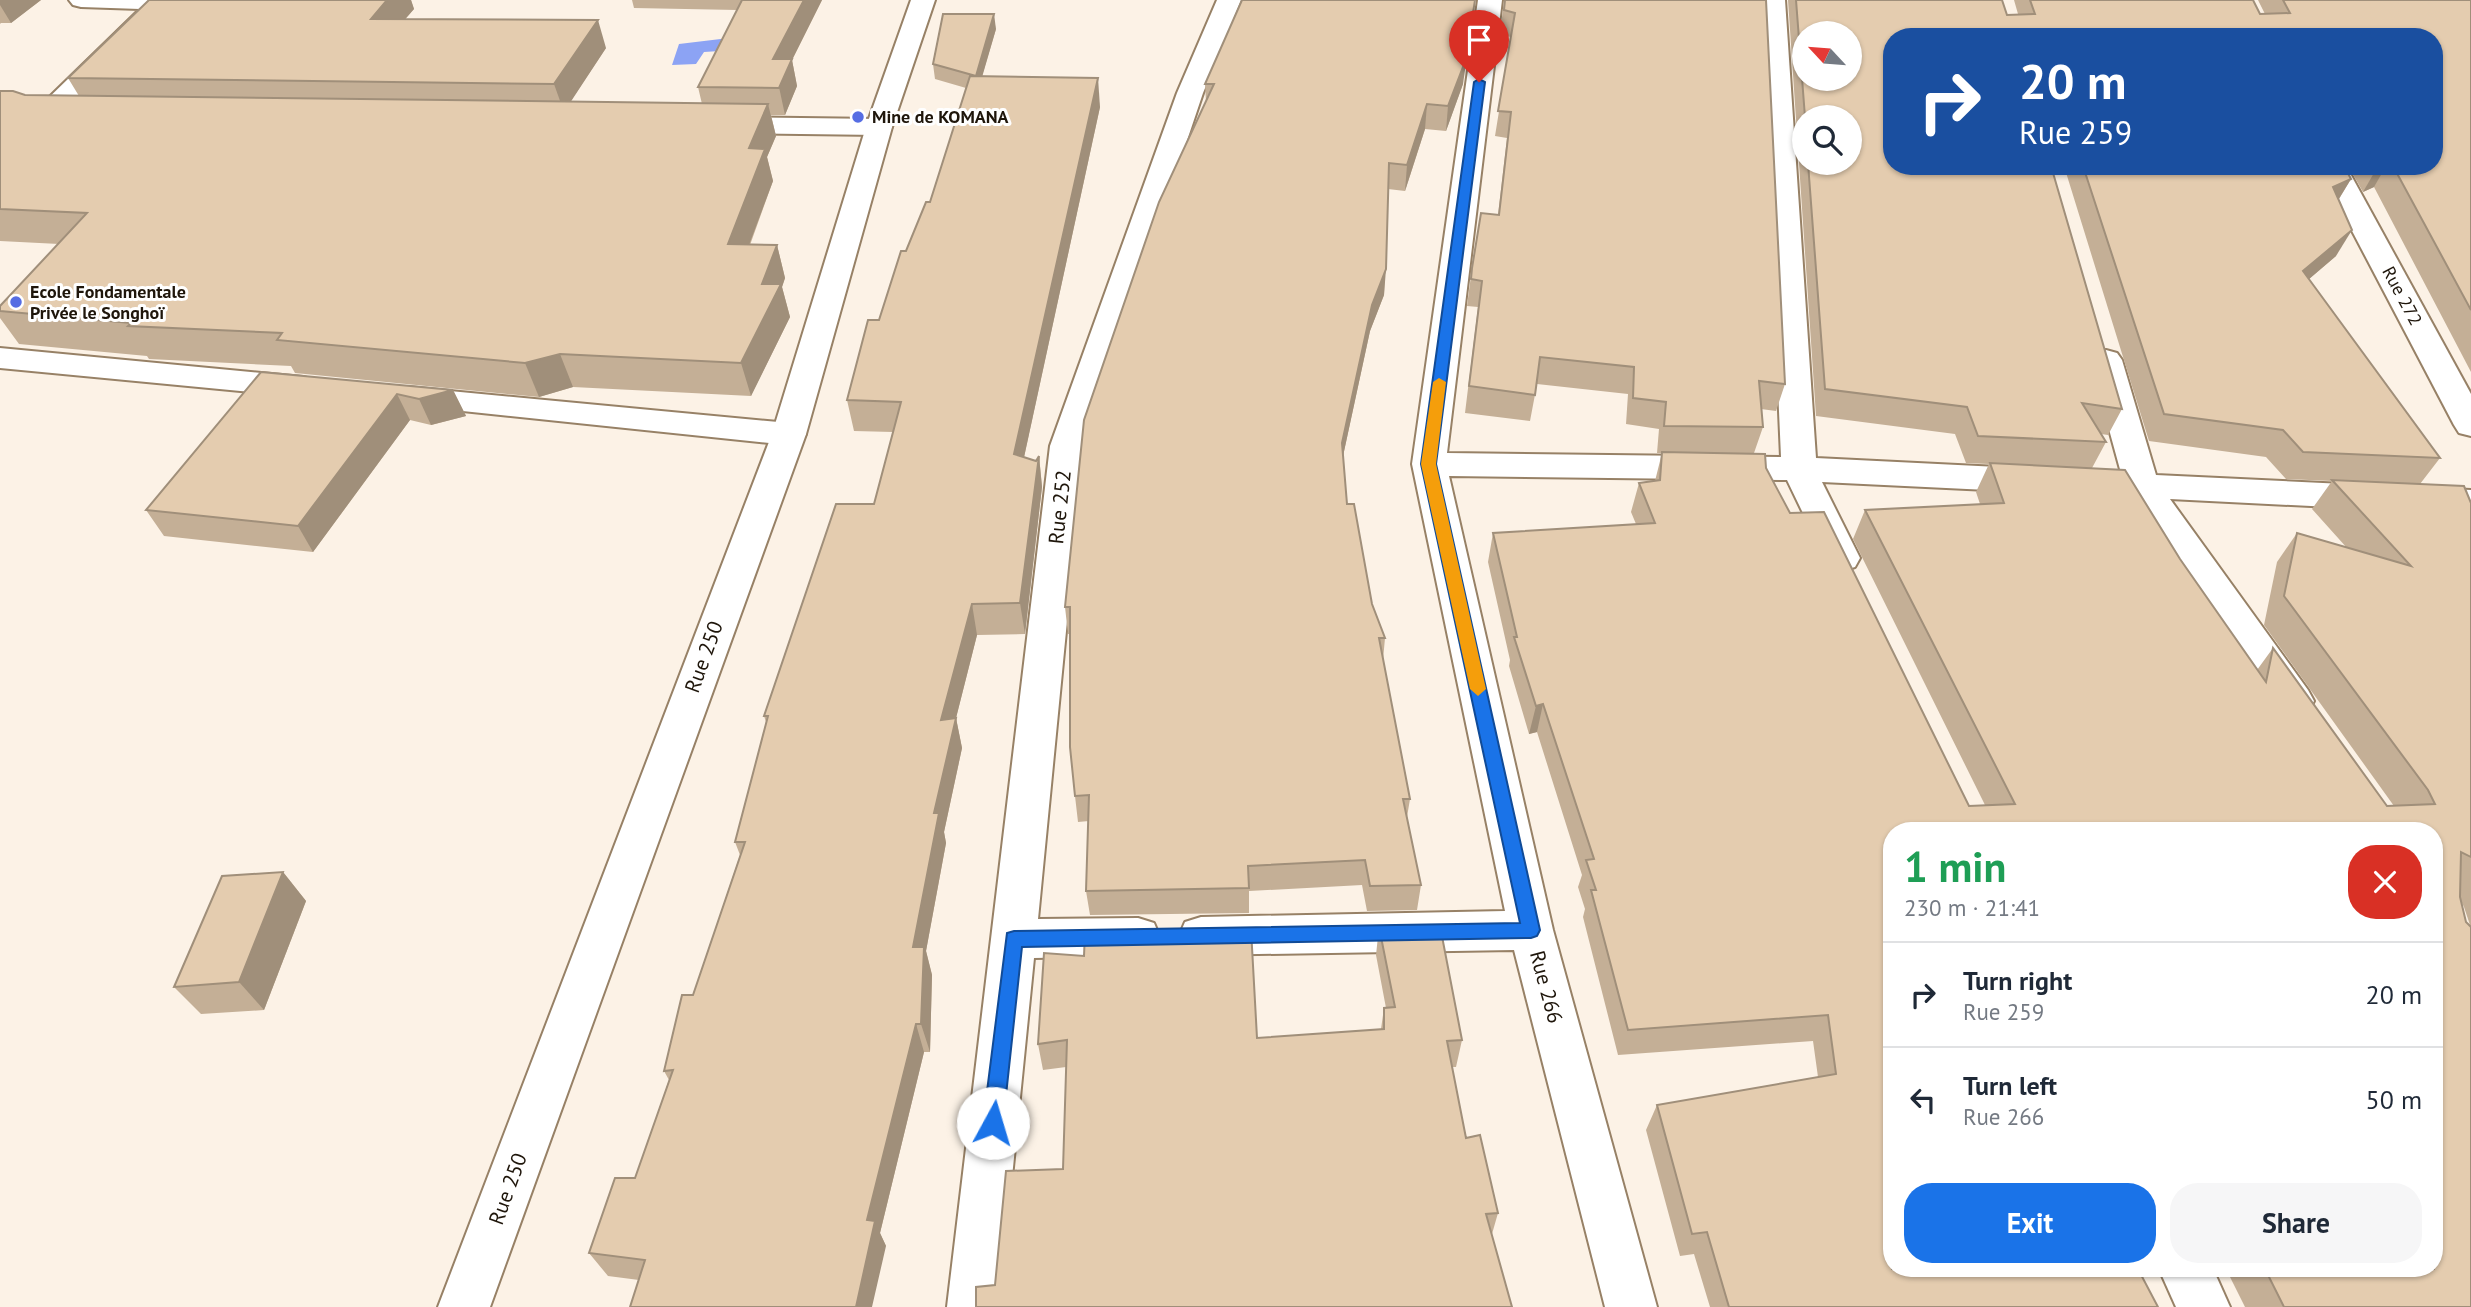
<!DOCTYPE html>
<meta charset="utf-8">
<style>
:root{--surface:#fff;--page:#f6f6f7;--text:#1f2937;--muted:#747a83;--line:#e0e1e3;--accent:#1a73e8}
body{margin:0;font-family:"PT Sans",sans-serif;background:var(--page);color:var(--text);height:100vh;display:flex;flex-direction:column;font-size:26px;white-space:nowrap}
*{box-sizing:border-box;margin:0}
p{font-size:23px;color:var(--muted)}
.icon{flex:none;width:38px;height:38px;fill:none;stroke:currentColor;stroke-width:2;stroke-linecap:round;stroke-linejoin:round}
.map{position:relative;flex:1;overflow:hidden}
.side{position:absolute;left:1883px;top:822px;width:560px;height:455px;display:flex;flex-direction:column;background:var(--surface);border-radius:28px;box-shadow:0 2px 5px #0004}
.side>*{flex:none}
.guide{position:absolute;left:1883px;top:28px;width:560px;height:147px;border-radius:28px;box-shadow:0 2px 5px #0004;background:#1a4fa0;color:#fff;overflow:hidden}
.needle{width:46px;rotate:296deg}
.fabs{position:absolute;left:1792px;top:21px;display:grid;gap:14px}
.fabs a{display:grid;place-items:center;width:70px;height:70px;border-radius:50%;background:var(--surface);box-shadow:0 2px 5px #0004;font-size:35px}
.pin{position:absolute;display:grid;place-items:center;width:60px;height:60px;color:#fff;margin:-72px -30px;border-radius:50% 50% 50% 0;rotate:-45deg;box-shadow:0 0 7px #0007}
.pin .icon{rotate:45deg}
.me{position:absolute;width:77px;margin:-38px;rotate:6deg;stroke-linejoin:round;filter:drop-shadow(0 0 5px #0008)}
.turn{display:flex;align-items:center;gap:24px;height:147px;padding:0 21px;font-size:32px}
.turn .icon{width:91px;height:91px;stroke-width:2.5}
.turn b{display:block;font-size:49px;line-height:60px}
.round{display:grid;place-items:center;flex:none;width:74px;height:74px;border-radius:28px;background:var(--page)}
.headline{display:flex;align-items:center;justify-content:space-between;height:119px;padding:0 21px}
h1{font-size:42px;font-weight:800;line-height:52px;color:#1e9e55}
.button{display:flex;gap:14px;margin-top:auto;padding:14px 21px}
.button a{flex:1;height:80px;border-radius:28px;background:var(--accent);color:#fff;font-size:28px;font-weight:800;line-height:80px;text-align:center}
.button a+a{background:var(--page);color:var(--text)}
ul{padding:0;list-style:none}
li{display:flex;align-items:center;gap:21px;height:105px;padding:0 21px;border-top:2px solid var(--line)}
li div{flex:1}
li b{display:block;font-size:26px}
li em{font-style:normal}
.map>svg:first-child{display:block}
.water{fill:#8ca3f4}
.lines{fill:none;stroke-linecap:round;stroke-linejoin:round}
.minor-casing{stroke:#978166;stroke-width:4}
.tertiary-casing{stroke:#978166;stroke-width:4}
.minor{fill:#fff;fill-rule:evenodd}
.tertiary{fill:#fff;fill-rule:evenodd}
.wall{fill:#c4af96;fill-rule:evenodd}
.shaded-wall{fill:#a08f7a}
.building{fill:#e4ccaf;stroke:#a08f7a;stroke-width:2;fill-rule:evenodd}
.route{fill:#1a73e8;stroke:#114b97;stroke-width:2}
.slow{fill:#f59e0b}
.poi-dot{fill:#566de3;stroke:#fff;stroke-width:2.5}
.labels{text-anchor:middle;stroke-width:6;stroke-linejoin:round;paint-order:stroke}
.far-poi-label{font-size:18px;font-weight:bold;fill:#1f160b;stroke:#fff;text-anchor:start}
.far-street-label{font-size:18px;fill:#1f160b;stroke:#fff}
.street-label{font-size:21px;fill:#1f160b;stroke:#fff}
</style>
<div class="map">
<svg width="2471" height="1307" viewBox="0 0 2471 1307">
<rect width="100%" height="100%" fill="#fcf2e6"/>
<!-- water -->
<polygon class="water" points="729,38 720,51 704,52 696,64 672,65 679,44"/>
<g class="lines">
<defs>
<g id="minor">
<polygon points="69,0 176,0 68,108 77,110 81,116 77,122 68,124 36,122 32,116 36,110 140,9 81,7 73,5"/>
<polygon points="1217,0 1241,0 1203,93 1084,446 1038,919 1138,918 1154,923 1160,937 1154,951 1138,956 1034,958 999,1307 947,1307 1050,446 1177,93"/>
<polygon points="1478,0 1502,0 1447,453 1781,457 1761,0 1785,0 1816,458 2121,473 2090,360 2095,353 2106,350 2117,353 2122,360 2156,475 2471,490 2471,514 2170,499 2308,690 2314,701 2308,712 2294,716 2280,712 2132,497 1822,482 1860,558 1855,567 1842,571 1829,567 1787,480 1449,476 1553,930 1657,1307 1605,1307 1514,950 1201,955 1185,950 1179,936 1185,922 1201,917 1505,911 1412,464"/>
<polygon points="720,117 879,119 888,121 892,127 888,133 879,135 720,133 711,131 707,125 711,119"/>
<polygon points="2318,166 2346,166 2471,394 2471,436 2459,433 2454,425"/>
<polygon points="0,348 303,377 315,380 319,387 315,394 303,397 0,368"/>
<polygon points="408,387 789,423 801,426 806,434 801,442 789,445 396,404 392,397 396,390"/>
<polygon points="2159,1269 2213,1269 2230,1307 2176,1307"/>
</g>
<polygon id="tertiary" points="911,0 935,0 892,127 806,434 490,1307 438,1307 772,434 866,127"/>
</defs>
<!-- minor casing -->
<use href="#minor" class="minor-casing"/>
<!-- tertiary casing -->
<use href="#tertiary" class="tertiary-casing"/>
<!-- minor -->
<use href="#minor" class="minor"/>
<!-- tertiary -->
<use href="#tertiary" class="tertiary"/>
</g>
<!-- wall -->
<g class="wall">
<polygon points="0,0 41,0 11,23 1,23 0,24"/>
<polygon points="149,0 411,0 414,9 405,19 606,48 570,102 702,104 698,87 737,10 634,8 632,0 822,0 792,60 797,86 785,115 771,115 776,136 767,157 773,181 750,245 777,245 785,278 782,287 790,317 751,396 573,387 539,397 295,373 291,366 149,359 147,356 19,344 0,318 0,306 59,244 0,241 0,91 25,95 79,96 68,78"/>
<path d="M1504 0H1766L1785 384 1776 411 1761 409 1763 427 1754 453 1766 468 1790 513 1969 806 1985 805 1853 539 1865 510 1980 504 1976 492 1989 464 1966 463 1955 434 1816 416 1788 0H2002L2007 15 2018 14 2014 0H2253L2260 14H2265L2258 0H2471V372L2374 187 2363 192 2348 166H2434V37H1892L2122 409 2108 435 2101 434 2106 442 2092 468 2180 559 2257 670 2273 648 2387 806H2394L2264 625 2277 562 2297 533 2347 548 2312 509 2332 481 2286 479 2266 457 2149 441 2064 166H2344L2351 179 2339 199 2336 256 2309 279 2440 458 2420 484 2471 503V1307H2245L2226 1269H2434L1892 831 2158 1307H1710L1694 1254 1680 1256 1646 1130 1657 1105 1818 1077 1813 1041 1618 1055 1583 917 1585 909 1578 887 1582 875 1537 732 1529 734 1509 666 1510 660 1488 562 1493 533 1636 524 1631 512 1639 483 1655 481 1662 453H1657L1659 429 1626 424 1628 394 1537 384 1530 421 1465 413 1478 307 1467 306 1472 268 1498 215 1507 138 1495 136 1511 37 1500 35ZM1804 117 1850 163H1804ZM2462 903 2464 907 2470 925 2466 922Z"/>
<polygon points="996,29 982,76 1100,107 1024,457 1036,461 1039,456 1042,487 1025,634 977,635 956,718 962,748 944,832 946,843 926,951 932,975 930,1052 924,1052 880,1233 886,1246 639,1280 608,1276 589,1253 635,1178 669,1080 664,1071 693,995 740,855 735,842 766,722 764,716 874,504 893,432 854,431 847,400 879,320 906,251 930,202 966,88 935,79 933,64"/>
<polygon points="1205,84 1463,84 1446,131 1425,129 1405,191 1388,189 1384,295 1370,331 1343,456 1347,504 1372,604 1385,638 1383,660 1410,799 1407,817 1421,885 1417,910 1367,911 1362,885 1249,891 1249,913 1090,915 1086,891 1089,821 1078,822 1075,796 1070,634 1068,634 1065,607 1206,102"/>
<polygon points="261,372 453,390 466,416 431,425 410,420 313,552 164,536 146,510"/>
<polygon points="283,872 306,901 264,1010 201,1014 174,987"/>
<polygon points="1379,927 1462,1040 1456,1067 1452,1067 1466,1138 1498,1213 1492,1234 995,1285 1063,1169 1066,1067 1043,1070 1038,1044 1044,953 1257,1038 1381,1029 1384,1008 1386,1008 1376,955"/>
</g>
<!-- shaded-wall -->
<g class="shaded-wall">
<polygon points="0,0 41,0 11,23 0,5"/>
<polygon points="387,0 411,0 414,9 382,46 371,19"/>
<polygon points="804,0 822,0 792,60 797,86 785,115 773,59"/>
<polygon points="1475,0 1463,84 1446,131 1448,106"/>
<polygon points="994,14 996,29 978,91 976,76"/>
<polygon points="598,20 606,48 564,112 554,84"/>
<polygon points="1098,78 1100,107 1018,485 1014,454"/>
<polygon points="768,104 776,136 767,157 773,181 737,277 728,244 749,148"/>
<polygon points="1427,104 1425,129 1405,191 1407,165"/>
<polygon points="2378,166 2386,166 2374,187 2363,192"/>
<polygon points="2351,179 2335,205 2333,187"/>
<polygon points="2352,230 2336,256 2288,297 2303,271"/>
<polygon points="777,245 785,278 782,287 790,317 751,396 741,363 762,284"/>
<polygon points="1386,269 1384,295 1370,331 1340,470 1342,443 1372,305"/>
<polygon points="560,354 573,387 539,397 525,363"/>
<polygon points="453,390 466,416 431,425 419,399"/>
<polygon points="397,394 410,420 313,552 298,526"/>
<polygon points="1039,456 1042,487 1025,634 1020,603"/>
<polygon points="972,604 977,635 956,718 962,748 944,832 946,843 926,951 932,975 930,1052 921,1024 913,947 934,813 941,720"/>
<polygon points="1543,704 1537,732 1529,734 1536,706"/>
<polygon points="283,872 306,901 264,1010 239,982"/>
<polygon points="916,1024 924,1052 880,1233 886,1246 872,1307 856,1307 867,1220"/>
</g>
<!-- building -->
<g class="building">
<polygon points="149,0 387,0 371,19 598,20 554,84 68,78"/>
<polygon points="742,0 804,0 773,59 792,59 779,88 698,87"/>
<polygon points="1242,0 1475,0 1466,59 1448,106 1427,104 1407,165 1389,163 1386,269 1372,305 1342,443 1347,504 1354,504 1372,604 1385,638 1379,638 1410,799 1403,799 1421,885 1370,886 1365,860 1248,866 1249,888 1086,891 1089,795 1075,796 1070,747 1070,607 1065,607 1084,420 1159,202 1214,84 1205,84"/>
<polygon points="1505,0 1766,0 1785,384 1759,381 1763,427 1664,426 1666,402 1633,398 1634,367 1540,357 1535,395 1469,386 1482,281 1471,279 1472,268 1481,213 1499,215 1511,112 1498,111 1515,13 1504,10"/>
<path d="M1796 0H2002L2007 15 2035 14 2030 0H2253L2260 14 2290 13 2283 0H2471V310L2393 166H2434V37H1892V166H2051L2122 409 2082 403 2106 442 1978 436 1967 407 1825 389 1808 163H1850V117H1805ZM1804 33H1850V79H1804Z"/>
<polygon points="943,14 994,14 976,76 933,64"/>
<polygon points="970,76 1098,78 1014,454 1036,461 1039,456 1020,603 972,604 941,720 956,718 934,813 939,813 913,947 924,947 921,1024 916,1024 867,1220 875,1221 856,1307 630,1307 645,1260 589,1253 615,1178 635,1178 673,1070 664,1071 682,995 693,995 745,842 735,842 768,716 764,716 836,504 874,504 901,402 847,400 868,320 879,320 901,251 906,251 926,202 930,202"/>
<polygon points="0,91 13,91 25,95 768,104 749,148 765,149 728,244 777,245 762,284 781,284 741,363 560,354 525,363 277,340 282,333 128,326 131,323 0,311 0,306 87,213 0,209"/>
<polygon points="2083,166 2344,166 2351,179 2333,187 2352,230 2303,271 2440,458 2303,452 2283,430 2164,414"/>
<polygon points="261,372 453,390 419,399 397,394 298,526 146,510"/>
<polygon points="1662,452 1765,454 1766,468 1790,513 1824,512 1969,806 2015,804 1865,510 2004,503 1990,463 2125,470 2180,559 2266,682 2273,648 2387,806 2435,804 2428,790 2284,596 2297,533 2411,566 2332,480 2464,486 2471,503 2471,857 2461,852 2460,897 2466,922 2471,927 2471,1307 2284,1307 2265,1269 2434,1269 2434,831 1892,831 1892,1269 2138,1269 2158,1307 1729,1307 1707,1232 1692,1234 1657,1105 1836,1074 1828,1015 1628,1030 1591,890 1596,890 1586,860 1594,859 1543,704 1536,706 1514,637 1517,637 1493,533 1655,523 1639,483 1660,480"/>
<polygon points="283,872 239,982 174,987 222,876"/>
<polygon points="1440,926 1462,1040 1447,1041 1466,1138 1480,1135 1498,1213 1486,1214 1512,1307 976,1307 976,1287 995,1285 1006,1171 1063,1169 1067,1040 1038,1044 1044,953 1084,956 1085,932 1251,929 1257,1038 1384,1029 1384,1008 1395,1007 1379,927"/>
</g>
<!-- route -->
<polygon class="route" points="1479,79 1485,82 1436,464 1540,930 1537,936 1531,938 1022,947 1003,1123 1000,1130 993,1133 986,1130 983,1123 1007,933 1014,931 1520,923 1421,464 1474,82"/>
<!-- slow -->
<polygon class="slow" points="1439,378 1446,382 1436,464 1486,689 1478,696 1470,689 1421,464 1433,382"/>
<!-- markers -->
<g class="poi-dot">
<circle cx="858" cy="117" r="7"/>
<circle cx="16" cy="302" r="7"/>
</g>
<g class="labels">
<!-- far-poi labels -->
<g class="far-poi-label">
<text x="872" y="123">Mine de KOMANA</text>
<text x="30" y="298">Ecole Fondamentale<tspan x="30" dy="21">Privée le Songhoï</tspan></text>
</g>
<!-- far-street labels -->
<g class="far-street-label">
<text transform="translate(2402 296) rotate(62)" y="6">Rue 272</text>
</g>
<!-- street labels -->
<g class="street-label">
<text transform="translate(1060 507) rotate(-84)" y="7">Rue 252</text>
<text transform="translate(704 657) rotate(-70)" y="7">Rue 250</text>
<text transform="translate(1546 987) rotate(75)" y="7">Rue 266</text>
<text transform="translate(508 1189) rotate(-70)" y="7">Rue 250</text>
</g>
</g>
</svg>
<div class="fabs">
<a><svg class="needle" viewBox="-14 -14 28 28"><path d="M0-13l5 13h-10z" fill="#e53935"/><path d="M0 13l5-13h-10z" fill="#747a83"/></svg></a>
<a><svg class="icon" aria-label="search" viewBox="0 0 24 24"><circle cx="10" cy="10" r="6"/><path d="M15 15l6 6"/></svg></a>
</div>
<div class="pin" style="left:1479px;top:82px;background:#d93025"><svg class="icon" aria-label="arrive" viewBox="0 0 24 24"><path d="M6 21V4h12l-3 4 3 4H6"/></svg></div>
<svg class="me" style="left:993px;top:1123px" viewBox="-20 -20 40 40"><circle r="19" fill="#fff"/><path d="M0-13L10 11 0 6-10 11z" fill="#1a73e8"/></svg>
<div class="guide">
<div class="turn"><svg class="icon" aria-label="right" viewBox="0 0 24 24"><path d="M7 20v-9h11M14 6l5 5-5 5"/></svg><div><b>20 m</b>Rue 259</div></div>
</div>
<section class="side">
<div class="headline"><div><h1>1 min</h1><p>230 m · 21:41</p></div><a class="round" style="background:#d93025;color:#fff"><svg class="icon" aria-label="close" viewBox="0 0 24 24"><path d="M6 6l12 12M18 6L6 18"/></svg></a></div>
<ul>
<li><svg class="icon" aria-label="right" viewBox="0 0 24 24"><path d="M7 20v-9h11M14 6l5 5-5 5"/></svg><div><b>Turn right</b><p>Rue 259</p></div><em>20 m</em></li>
<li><svg class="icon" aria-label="left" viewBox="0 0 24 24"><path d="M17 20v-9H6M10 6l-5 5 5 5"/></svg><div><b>Turn left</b><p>Rue 266</p></div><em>50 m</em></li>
</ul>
<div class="button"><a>Exit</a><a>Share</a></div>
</section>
</div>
